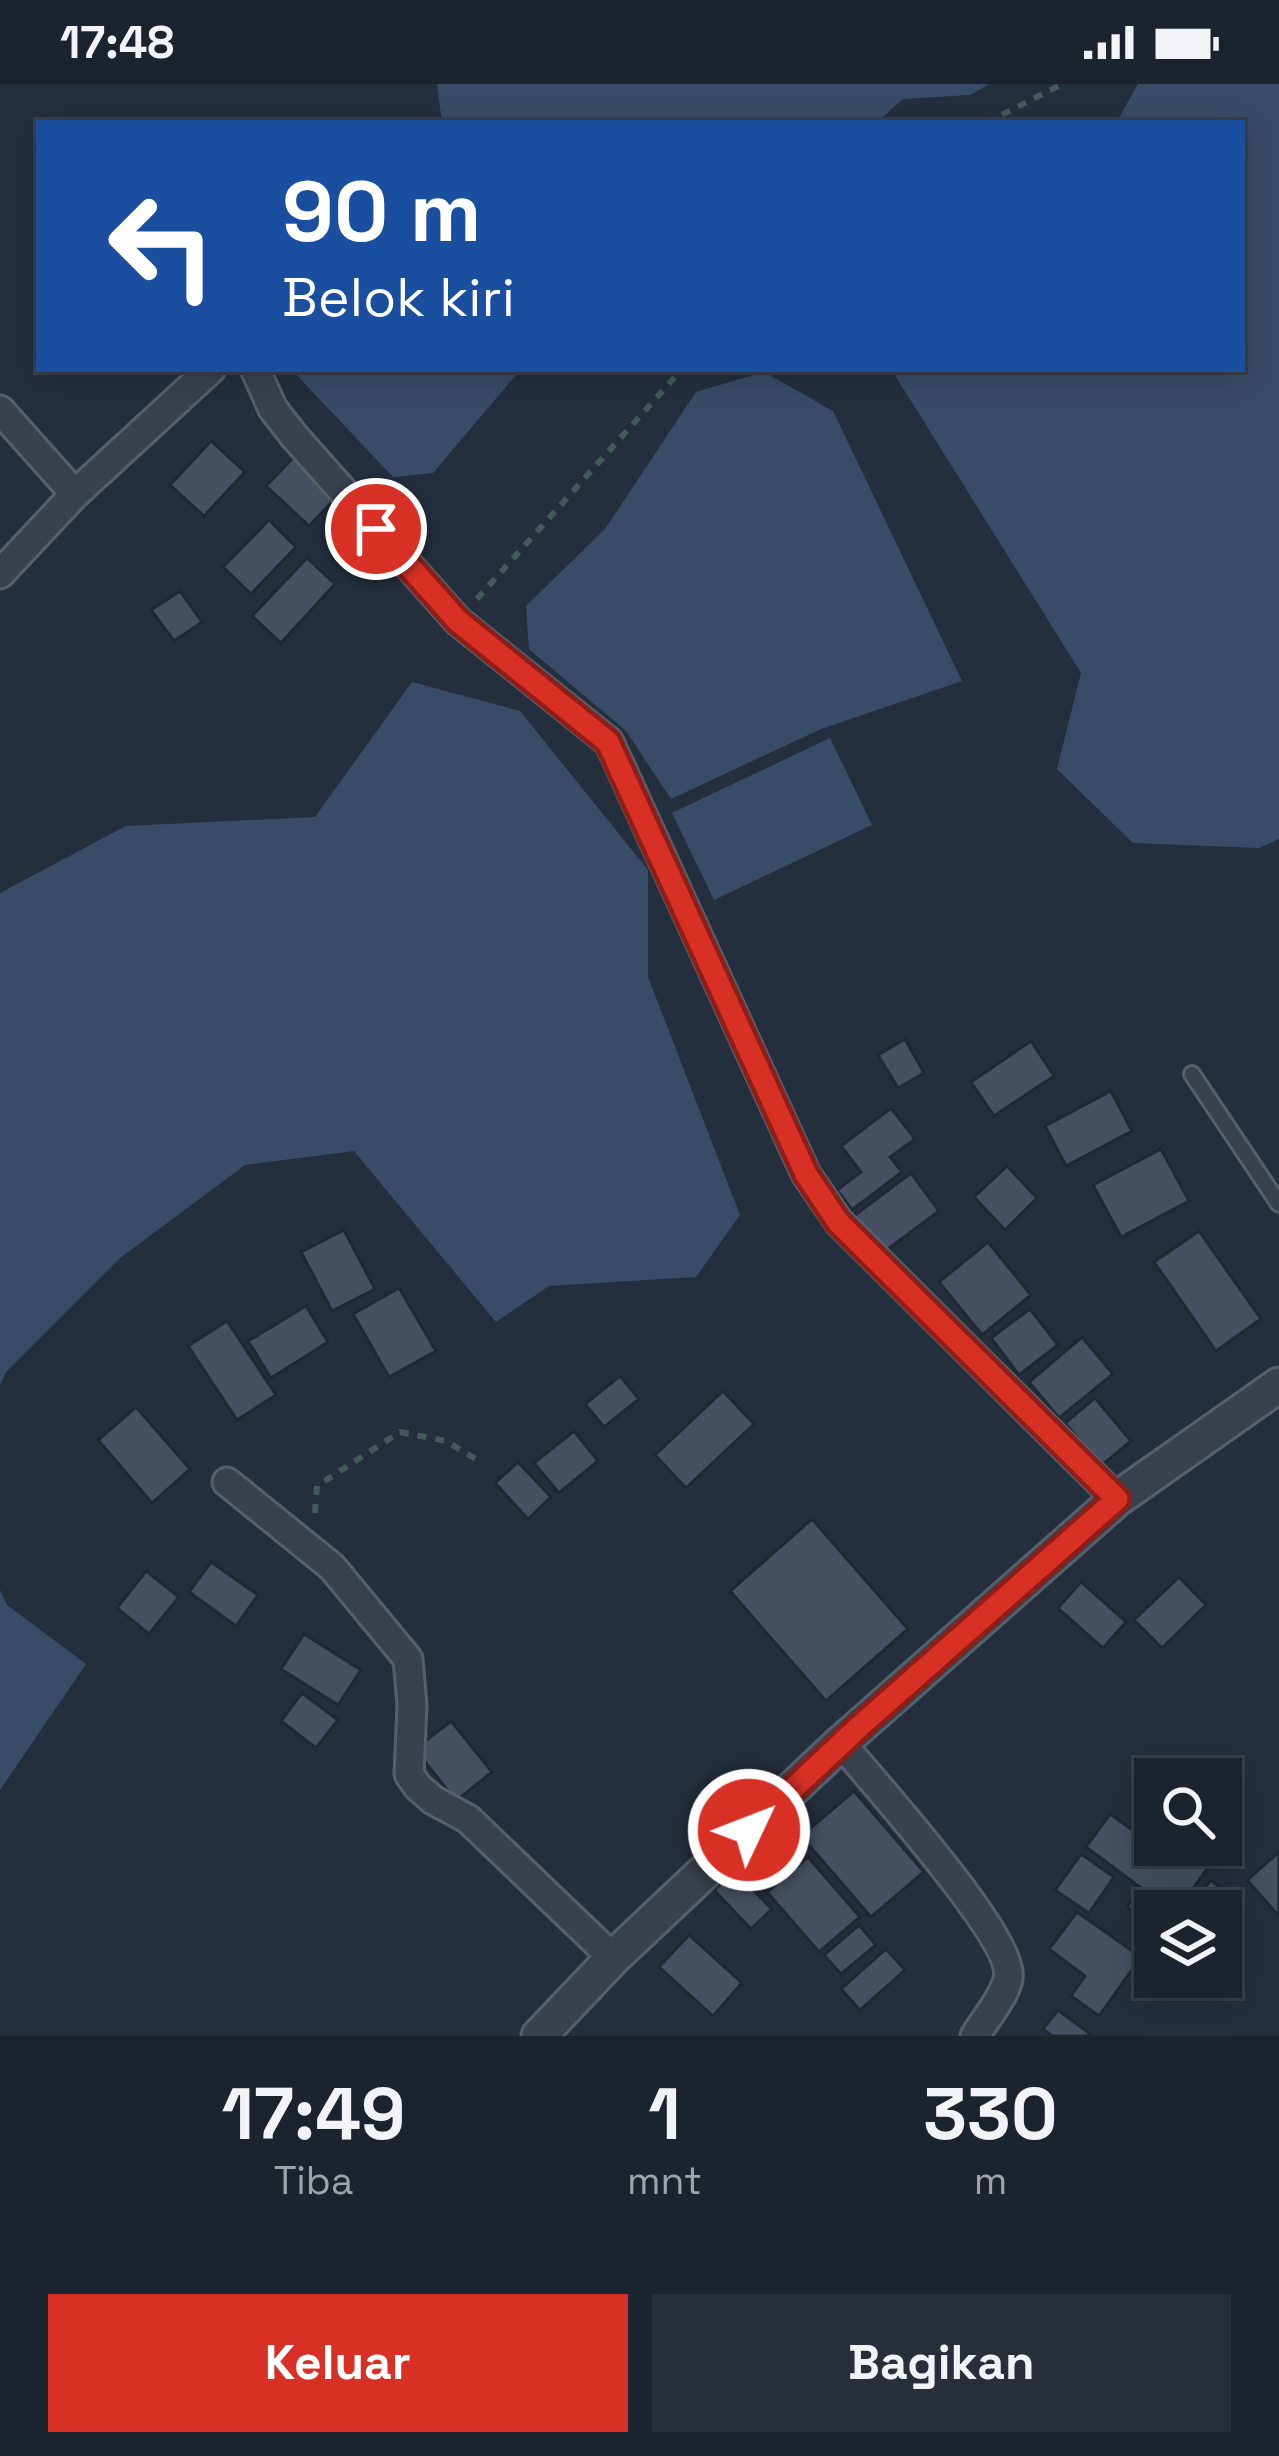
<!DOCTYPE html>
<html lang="id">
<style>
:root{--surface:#1b232e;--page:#282f3a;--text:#f1f3f6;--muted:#a0a4aa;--line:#39404a;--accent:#d93025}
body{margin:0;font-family:"Space Grotesk",sans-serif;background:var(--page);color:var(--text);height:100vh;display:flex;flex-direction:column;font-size:45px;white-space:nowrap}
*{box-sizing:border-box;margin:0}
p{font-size:39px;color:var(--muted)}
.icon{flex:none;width:66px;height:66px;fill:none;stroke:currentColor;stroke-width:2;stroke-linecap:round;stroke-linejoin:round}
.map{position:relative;height:1952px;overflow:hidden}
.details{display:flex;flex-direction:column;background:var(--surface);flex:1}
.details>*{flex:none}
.hud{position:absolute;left:36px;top:36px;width:1209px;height:252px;border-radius:0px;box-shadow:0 6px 30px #0003,0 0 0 3px var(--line);background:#1a4fa0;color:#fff;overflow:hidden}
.fabs{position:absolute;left:1134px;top:1674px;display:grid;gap:24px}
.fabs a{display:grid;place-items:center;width:108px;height:108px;border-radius:0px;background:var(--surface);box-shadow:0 6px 30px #0003,0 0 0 3px var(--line);font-size:60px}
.pin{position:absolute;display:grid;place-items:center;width:102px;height:102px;color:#fff;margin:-51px;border:6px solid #fff;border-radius:50%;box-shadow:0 3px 12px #0007}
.me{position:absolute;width:132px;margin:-66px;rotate:47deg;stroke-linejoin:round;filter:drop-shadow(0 0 9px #0008)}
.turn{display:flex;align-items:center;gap:42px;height:252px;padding:0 48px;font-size:54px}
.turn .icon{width:156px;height:156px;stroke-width:2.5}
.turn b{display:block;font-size:84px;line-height:102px}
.eta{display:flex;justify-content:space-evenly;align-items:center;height:204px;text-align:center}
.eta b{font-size:72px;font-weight:600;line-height:84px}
.action{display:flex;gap:24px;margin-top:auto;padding:24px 48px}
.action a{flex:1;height:138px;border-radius:0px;background:var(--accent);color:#fff;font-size:48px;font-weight:600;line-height:138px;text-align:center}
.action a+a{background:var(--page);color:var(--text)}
.status{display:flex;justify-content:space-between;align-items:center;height:84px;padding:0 60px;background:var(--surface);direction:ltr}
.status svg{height:33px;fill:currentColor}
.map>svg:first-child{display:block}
.water{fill:#394c67}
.building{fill:#455162;stroke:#1f2835;stroke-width:3}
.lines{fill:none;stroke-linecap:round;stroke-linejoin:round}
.service-casing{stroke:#565f6c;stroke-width:20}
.minor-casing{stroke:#565f6c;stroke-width:33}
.tertiary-casing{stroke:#565f6c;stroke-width:39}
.path{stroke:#44595c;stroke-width:6;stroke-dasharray:9 9;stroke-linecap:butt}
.service{stroke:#38414e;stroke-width:14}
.minor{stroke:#38414e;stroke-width:27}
.tertiary{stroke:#38414e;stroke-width:33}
.route-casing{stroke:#8d1f18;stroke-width:30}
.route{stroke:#d93025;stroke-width:21}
</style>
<div class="status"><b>17:48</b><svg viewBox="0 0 49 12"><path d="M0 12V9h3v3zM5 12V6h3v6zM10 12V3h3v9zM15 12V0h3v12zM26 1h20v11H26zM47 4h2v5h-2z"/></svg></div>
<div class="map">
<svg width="1279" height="1952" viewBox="0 0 1279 1952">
<rect width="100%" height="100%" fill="#242f3e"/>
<!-- water -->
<g class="water">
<polygon points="437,0 989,0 970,11 903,15 876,39 442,39"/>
<polygon points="1138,0 1279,0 1279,755 1259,764 1133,759 1057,685 1081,589 891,285 1242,285 1242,39 1116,39"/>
<polygon points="291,285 521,285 433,389 393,393"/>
<polygon points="764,288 833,327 962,597 821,645 671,715 626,647 529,565 526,522 605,445 696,308"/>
<polygon points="412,598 520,627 648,786 648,893 740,1131 696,1193 549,1202 496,1238 354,1067 245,1081 120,1174 6,1288 0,1301 0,809 126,742 315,733"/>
<polygon points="830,654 872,741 714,816 672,729"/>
<polygon points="0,1506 7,1521 86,1580 0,1706"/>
</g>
<!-- building -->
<g class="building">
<polygon points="211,357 245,388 204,432 170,401"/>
<polygon points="294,373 337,413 309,442 266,402"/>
<polygon points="269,436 296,463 251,510 223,483"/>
<polygon points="307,474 335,500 281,559 252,532"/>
<polygon points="180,507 202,538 174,557 151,526"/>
<polygon points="905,955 924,989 898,1004 878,971"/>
<polygon points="1031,957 1054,992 994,1032 971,998"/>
<polygon points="1111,1007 1132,1047 1066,1082 1045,1042"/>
<polygon points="891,1024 915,1055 890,1073 902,1088 852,1126 837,1106 861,1088 841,1062"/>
<polygon points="1161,1065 1189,1117 1121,1153 1093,1101"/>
<polygon points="1007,1082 1037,1114 1005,1146 974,1113"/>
<polygon points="911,1089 939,1127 880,1171 851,1134"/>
<polygon points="344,1146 375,1205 332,1227 301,1168"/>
<polygon points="1199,1147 1261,1235 1216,1267 1154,1178"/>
<polygon points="988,1158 1031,1211 982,1251 939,1198"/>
<polygon points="399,1204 436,1267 389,1293 353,1230"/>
<polygon points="306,1222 328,1258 271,1294 248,1257"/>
<polygon points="1030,1225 1058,1261 1019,1291 991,1254"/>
<polygon points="227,1237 276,1311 237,1336 188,1262"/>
<polygon points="1082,1253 1113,1290 1059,1334 1029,1298"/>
<polygon points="620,1292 639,1315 604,1343 585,1320"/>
<polygon points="723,1307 754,1340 686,1404 655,1371"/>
<polygon points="1095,1314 1131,1357 1101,1382 1065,1339"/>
<polygon points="136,1323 190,1385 152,1419 98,1356"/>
<polygon points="574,1347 598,1377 559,1409 534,1379"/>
<polygon points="518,1378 551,1413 528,1435 495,1399"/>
<polygon points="812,1435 908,1545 826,1617 730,1507"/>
<polygon points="211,1478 258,1511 236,1542 189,1508"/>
<polygon points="146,1487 179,1513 149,1550 117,1524"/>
<polygon points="1179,1493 1206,1521 1162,1564 1134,1536"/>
<polygon points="1081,1498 1126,1538 1103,1564 1058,1524"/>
<polygon points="304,1550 361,1586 338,1621 281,1585"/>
<polygon points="302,1609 338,1636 316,1664 281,1637"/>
<polygon points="451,1637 492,1688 456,1717 415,1665"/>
<polygon points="854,1707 924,1788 871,1833 801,1752"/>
<polygon points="1110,1730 1165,1769 1171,1761 1180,1761 1209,1782 1177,1827 1155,1827 1155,1843 1127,1823 1140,1803 1086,1763"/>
<polygon points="1279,1768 1279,1829 1277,1830 1247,1796"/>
<polygon points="1081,1770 1114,1793 1089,1829 1055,1806"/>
<polygon points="808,1773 860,1833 819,1868 767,1808"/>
<polygon points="734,1786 772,1825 751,1845 714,1806"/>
<polygon points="1211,1796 1233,1815 1221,1829 1185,1827"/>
<polygon points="1077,1828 1141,1873 1099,1932 1071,1912 1085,1892 1049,1865"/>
<polygon points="859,1841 876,1861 841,1890 824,1871"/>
<polygon points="689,1851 742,1899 713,1932 659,1883"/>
<polygon points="886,1865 905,1886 860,1926 841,1905"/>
<polygon points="1058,1926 1093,1952 1052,1952 1043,1945"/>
</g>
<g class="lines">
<defs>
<polyline id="service" points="1192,990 1279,1120"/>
<g id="minor">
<polyline points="255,285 273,325 294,352 458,537 609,658 806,1090 839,1138 1117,1415"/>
<polyline points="0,326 75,410"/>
<polyline points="0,490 75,410 211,285"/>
<polyline points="227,1398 332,1483 408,1575 412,1621 409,1690 418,1703 433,1716 468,1735 613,1874"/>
<path d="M841 1659C871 1696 1017 1856 1008 1895 1004 1914 985 1935 975 1952"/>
</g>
<polyline id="tertiary" points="539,1952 613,1874 841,1659 1117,1415 1279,1301"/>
</defs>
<!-- service casing -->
<use href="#service" class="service-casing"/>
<!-- minor casing -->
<use href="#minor" class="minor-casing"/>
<!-- tertiary casing -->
<use href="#tertiary" class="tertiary-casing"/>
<!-- path -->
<g class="path">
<polyline points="986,39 1062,0"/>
<polyline points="477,515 682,285"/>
<polyline points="315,1429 317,1402 400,1348 446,1357 479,1377"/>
</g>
<!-- service -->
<use href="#service" class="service"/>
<!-- minor -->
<use href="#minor" class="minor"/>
<!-- tertiary -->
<use href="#tertiary" class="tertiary"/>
</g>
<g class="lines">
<defs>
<polyline id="route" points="376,445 458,537 608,658 806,1090 838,1138 1117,1415 860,1642 749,1746"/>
</defs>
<!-- route casing -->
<use href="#route" class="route-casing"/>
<!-- route -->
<use href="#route" class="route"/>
</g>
</svg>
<div class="fabs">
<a><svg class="icon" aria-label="search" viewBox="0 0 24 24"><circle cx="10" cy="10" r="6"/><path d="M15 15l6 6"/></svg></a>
<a><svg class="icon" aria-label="layers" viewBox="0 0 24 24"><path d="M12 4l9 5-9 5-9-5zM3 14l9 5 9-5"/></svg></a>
</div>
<div class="pin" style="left:376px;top:445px;background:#d93025"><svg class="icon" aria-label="arrive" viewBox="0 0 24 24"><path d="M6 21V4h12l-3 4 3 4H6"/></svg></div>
<svg class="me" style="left:749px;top:1746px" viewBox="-20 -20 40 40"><circle r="17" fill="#d93025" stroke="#fff" stroke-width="3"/><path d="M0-11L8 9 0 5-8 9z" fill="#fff"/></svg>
<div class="hud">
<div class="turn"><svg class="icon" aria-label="left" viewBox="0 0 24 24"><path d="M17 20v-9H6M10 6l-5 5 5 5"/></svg><div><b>90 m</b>Belok kiri</div></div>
</div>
</div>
<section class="details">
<div class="eta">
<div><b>17:49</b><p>Tiba</p></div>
<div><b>1</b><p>mnt</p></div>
<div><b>330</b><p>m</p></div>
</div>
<div class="action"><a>Keluar</a><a>Bagikan</a></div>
</section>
